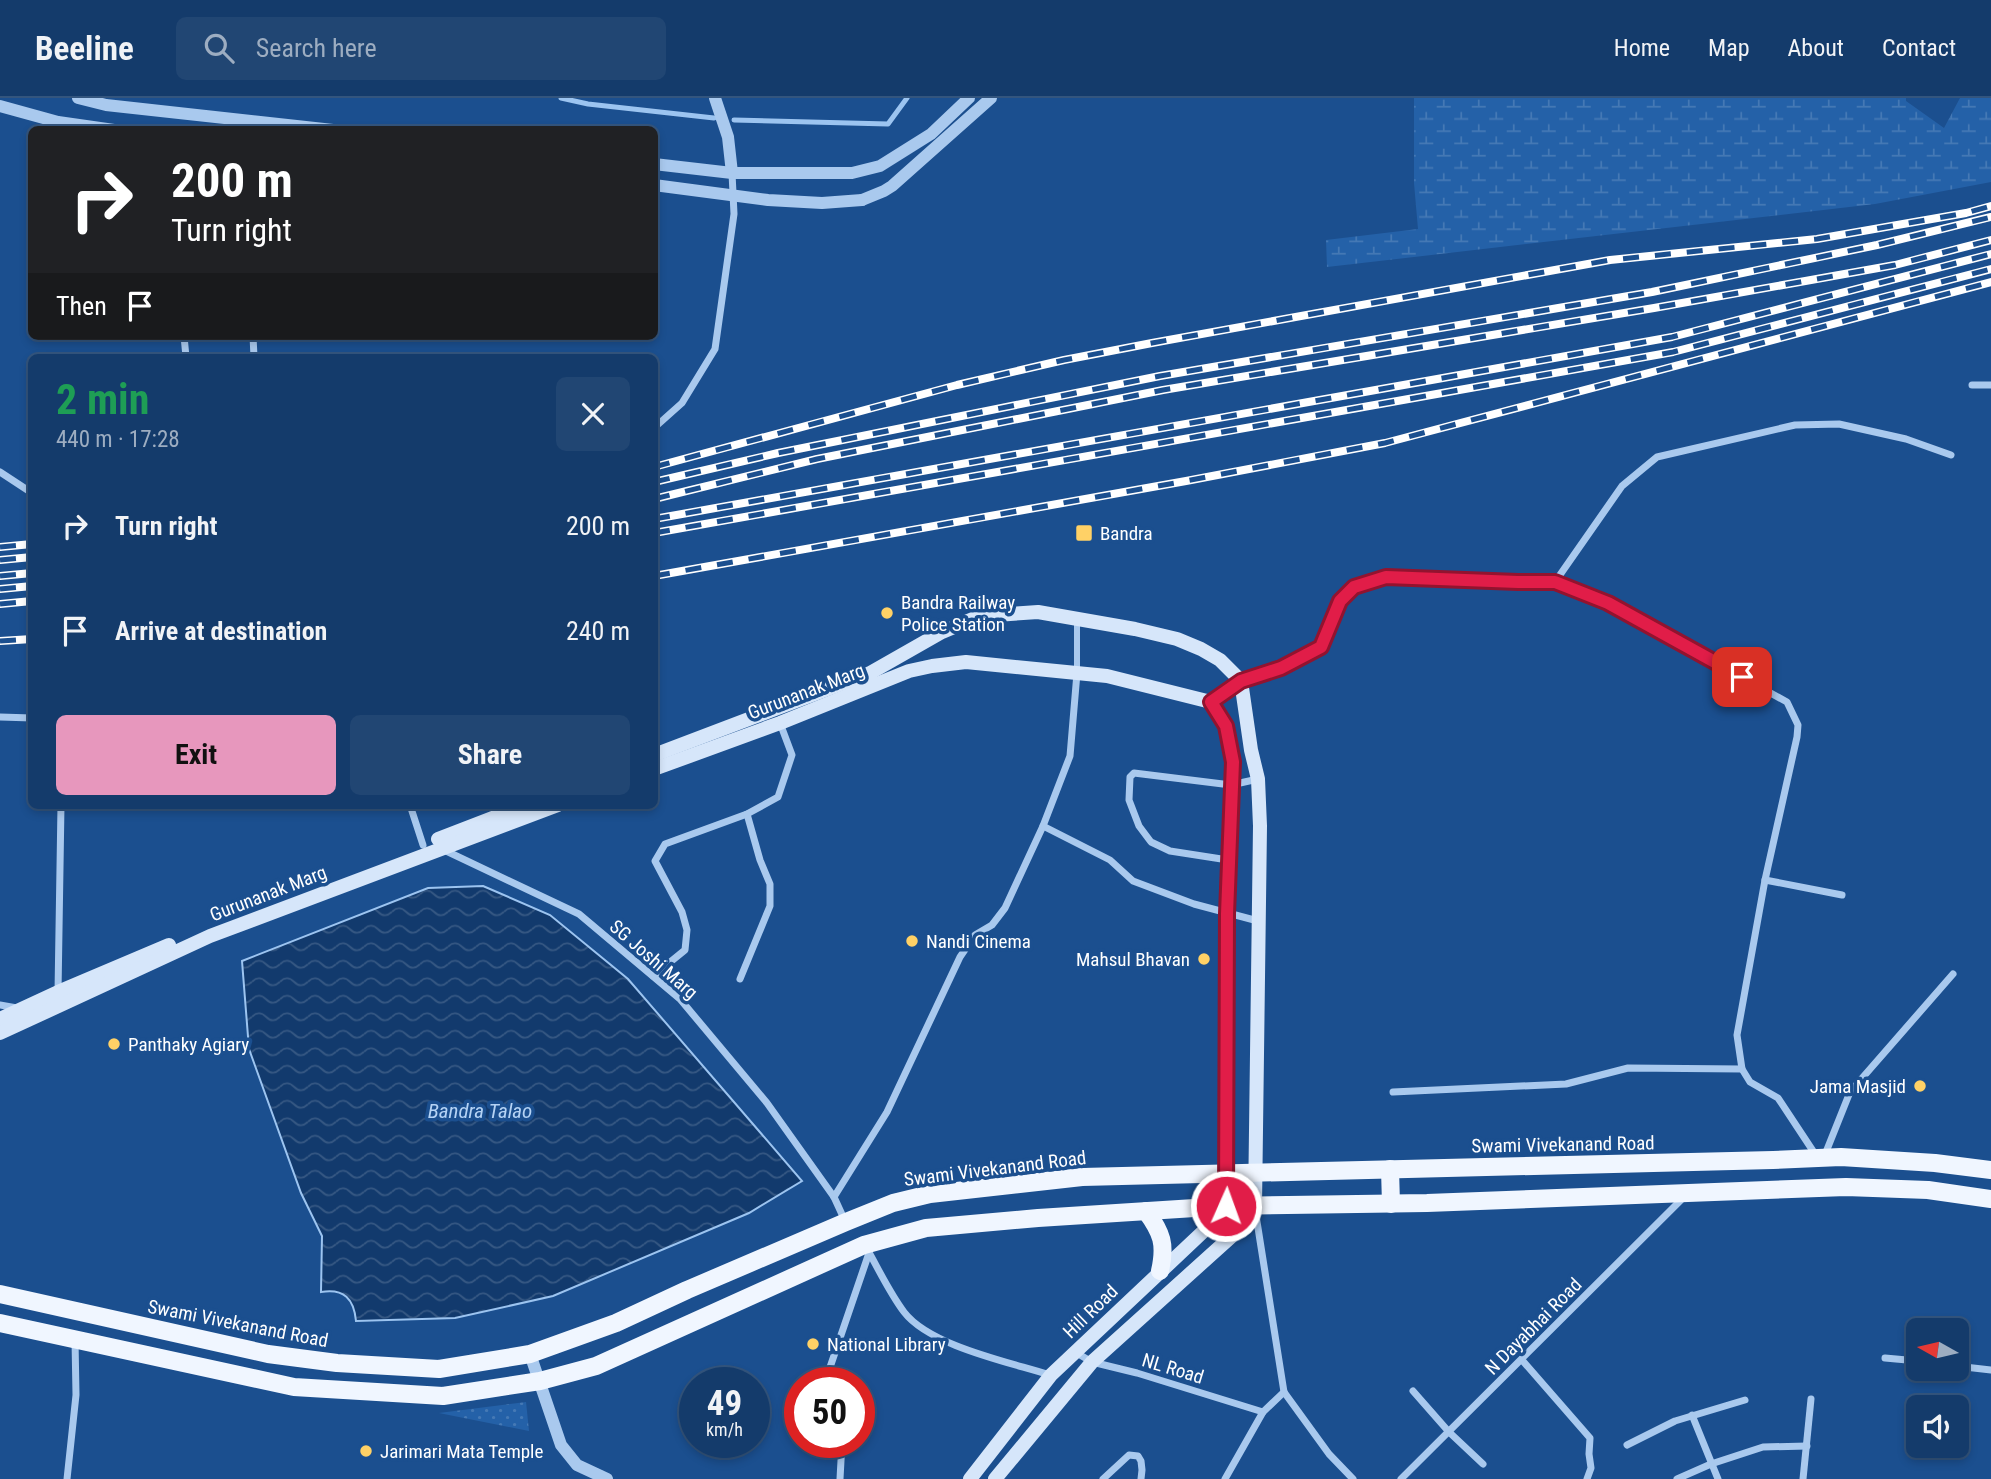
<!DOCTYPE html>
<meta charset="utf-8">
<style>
:root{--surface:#143b6b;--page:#214673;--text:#f1f3f6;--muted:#9dadc1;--line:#33557e;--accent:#e797bd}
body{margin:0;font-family:"Roboto Condensed",sans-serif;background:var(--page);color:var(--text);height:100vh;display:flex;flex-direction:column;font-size:26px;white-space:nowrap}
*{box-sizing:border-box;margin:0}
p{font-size:23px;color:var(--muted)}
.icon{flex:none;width:38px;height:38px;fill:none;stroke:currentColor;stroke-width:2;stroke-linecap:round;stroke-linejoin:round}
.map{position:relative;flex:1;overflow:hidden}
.details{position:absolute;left:28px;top:256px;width:630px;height:455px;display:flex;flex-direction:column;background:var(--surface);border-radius:10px;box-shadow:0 4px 10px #0003,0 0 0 2px var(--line)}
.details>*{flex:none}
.banner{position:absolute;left:28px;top:28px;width:630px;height:214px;border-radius:10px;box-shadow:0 4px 10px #0003,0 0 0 2px var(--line);background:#202124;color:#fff;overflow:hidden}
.needle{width:46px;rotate:278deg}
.controls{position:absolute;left:1906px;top:1220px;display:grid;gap:14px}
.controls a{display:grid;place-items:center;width:63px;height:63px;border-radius:10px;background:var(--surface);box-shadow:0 4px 10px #0003,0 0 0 2px var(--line);font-size:35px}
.speed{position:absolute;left:679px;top:1269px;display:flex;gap:14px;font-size:35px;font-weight:700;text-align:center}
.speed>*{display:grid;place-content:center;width:91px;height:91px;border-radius:50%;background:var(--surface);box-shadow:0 4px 10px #0003,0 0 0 2px var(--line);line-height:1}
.speed small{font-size:18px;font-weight:400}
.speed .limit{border:10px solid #d22;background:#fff;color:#111}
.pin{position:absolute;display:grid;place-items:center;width:60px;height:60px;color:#fff;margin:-30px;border-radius:14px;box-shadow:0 4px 10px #0006}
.me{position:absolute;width:77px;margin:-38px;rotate:2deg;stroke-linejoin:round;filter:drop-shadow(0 0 5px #0008)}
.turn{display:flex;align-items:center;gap:24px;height:147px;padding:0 28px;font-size:32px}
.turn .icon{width:91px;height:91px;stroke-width:2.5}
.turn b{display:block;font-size:49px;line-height:60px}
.then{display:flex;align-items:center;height:66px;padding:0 28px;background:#0003;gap:14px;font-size:26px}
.round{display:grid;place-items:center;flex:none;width:74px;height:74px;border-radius:10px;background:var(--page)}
.overview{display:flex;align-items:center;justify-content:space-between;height:119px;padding:0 28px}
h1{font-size:42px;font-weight:700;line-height:52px;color:#1e9e55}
.primary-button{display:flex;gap:14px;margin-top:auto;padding:14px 28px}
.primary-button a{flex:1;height:80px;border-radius:10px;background:var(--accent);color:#111;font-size:28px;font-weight:700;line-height:80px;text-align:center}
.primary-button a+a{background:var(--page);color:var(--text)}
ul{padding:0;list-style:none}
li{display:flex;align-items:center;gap:21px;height:105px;padding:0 28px}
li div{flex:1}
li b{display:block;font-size:26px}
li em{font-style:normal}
header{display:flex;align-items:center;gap:42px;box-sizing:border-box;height:98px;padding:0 35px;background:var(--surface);border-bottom:2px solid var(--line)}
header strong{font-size:33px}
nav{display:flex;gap:38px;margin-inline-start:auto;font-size:24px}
.search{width:490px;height:63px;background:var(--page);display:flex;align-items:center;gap:18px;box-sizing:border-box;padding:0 24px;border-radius:10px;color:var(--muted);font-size:26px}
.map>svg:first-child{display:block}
.grass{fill:url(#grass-dots)}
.wetland{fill:url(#wetland-marsh)}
.water{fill:url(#water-waves);stroke:#9cc4f0;stroke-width:2}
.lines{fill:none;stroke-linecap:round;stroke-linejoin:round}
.stream{stroke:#9cc4f0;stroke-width:5}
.pedestrian{stroke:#a9c9ee;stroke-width:6}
.minor{stroke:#a9c9ee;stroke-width:7}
.tertiary{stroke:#a9c9ee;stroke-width:12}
.secondary{stroke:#d6e6fa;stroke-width:14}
.primary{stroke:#f0f6ff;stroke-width:18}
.rail-casing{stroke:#fff;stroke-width:8}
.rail{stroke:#1b4f8f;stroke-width:5;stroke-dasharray:16;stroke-linecap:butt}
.tertiary-bridge{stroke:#a9c9ee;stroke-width:12}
.route-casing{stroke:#92132f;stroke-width:18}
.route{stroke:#e11d48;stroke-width:12}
.poi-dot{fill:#ffd166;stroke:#1b4f8f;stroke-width:2.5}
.labels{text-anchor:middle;stroke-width:7;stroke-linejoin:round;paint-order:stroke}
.poi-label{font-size:19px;fill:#fff;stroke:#1b4f8f;text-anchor:start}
.street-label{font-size:19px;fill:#fff;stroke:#1b4f8f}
.water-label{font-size:21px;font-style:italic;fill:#b5d3f5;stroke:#1b4f8f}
</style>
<header>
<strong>Beeline</strong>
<div class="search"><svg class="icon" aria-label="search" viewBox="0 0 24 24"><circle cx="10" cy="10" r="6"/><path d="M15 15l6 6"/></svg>Search here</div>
<nav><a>Home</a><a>Map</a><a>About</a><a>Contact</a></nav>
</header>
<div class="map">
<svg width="1991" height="1381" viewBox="0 0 1991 1381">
<defs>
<pattern id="grass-dots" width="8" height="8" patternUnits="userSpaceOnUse" patternTransform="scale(1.75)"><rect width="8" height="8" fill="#2461a8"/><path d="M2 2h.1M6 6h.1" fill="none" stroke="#4579b5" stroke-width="1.8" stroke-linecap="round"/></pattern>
<pattern id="wetland-marsh" width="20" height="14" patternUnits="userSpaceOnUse" patternTransform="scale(1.75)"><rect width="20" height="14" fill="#2461a8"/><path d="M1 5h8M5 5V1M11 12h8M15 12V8" fill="none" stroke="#4579b5"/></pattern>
<pattern id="water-waves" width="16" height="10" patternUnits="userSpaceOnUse" patternTransform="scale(1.75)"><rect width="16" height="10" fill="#123a6d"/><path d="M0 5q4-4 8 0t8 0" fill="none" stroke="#365883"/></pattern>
</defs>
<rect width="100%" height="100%" fill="#1b4f8f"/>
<!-- grass -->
<polygon class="grass" points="526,1304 529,1333 439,1315"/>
<!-- wetland -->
<polygon class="wetland" points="1414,0 1906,0 1906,3 1944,30 1960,0 1991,0 1991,84 1875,106 1327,169 1326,142 1418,131 1414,85"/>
<!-- water -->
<path class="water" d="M483 788 550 817 628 881 802 1083 749 1115 553 1198 455 1220 356 1223C354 1201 344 1190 321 1194L322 1138 301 1095 249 951 242 863 428 790Z"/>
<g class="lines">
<!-- stream -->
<g class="stream">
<polyline points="561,0 588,6 714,20"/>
<polyline points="734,22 888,26 907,0"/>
</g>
<!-- pedestrian -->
<polyline class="pedestrian" points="1077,521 1077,575"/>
<!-- minor -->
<g class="minor">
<polyline points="184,238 186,259"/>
<polyline points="253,238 254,259"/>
<polyline points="1972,287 1991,287"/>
<polyline points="654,330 682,305 715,251 734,116 732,75"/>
<polyline points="0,374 32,395"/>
<polyline points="1555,484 1622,388 1657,359 1795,327 1839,326 1906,341 1951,357"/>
<polyline points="1211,604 1241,583 1281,570 1321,549 1340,503 1354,489 1386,479 1518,484 1555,484 1608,505 1787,604 1798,627 1797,639 1765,782 1737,937 1742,971 1750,984 1778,1000 1817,1059"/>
<polyline points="0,619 32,620"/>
<polyline points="410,707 423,747"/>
<polyline points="1043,728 1110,762 1133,783 1194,806 1258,823"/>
<polyline points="444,752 579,816 680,901 767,1005 834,1099 845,1123"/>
<polyline points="1228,762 1170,753 1151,744 1139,728 1129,702 1130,679 1134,675 1231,687 1258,681"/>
<polyline points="1765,782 1842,797"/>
<polyline points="653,878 685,852 687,832 682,814 655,763 665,746 747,716 778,699 792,657 780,625"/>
<polyline points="740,881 770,808 770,786 760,762 747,716"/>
<polyline points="58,894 61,707"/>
<polyline points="0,907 17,910"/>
<polyline points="1393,994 1566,986 1628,970 1742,971"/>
<polyline points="1824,1059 1850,994 1953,876"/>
<polyline points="834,1099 887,1014 960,859 975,837 992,827 1005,810 1043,728 1070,658 1077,575"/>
<polyline points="1255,1111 1284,1294 1329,1356 1353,1381"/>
<path d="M866 1149C878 1170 889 1194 904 1214 930 1248 1009 1264 1050 1277"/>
<polyline points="1075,1254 1092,1264 1137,1275 1263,1314"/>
<polyline points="1885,1260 1918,1263"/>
<polyline points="1522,1262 1590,1340 1589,1356 1591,1370 1587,1381"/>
<polyline points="1956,1268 1991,1272"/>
<polyline points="825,1284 869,1155"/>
<polyline points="1413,1293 1449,1334 1483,1366"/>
<polyline points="1692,1317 1718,1381"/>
<polyline points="1627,1347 1675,1323 1745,1302"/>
<polyline points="67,1381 76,1297 75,1242"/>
<polyline points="840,1381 842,1344"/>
<polyline points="1103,1381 1129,1357 1138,1358 1141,1363 1142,1372 1141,1381"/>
<polyline points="1225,1381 1263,1314 1284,1294"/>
<polyline points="1401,1381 1686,1097"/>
<polyline points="1677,1381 1711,1366 1763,1349 1807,1348"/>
<polyline points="1803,1381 1811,1301"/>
</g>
<!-- tertiary -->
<g class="tertiary">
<polyline points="78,0 106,7 333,32"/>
<polyline points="715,0 728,39 732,75"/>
<polyline points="0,8 58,24 114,32"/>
<polyline points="654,66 732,75 852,75 880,68 931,36 969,0"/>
<polyline points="862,102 884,93 892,88 991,0"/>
<polyline points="530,1256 561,1347 577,1367 607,1381"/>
</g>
<!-- secondary -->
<g class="secondary">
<polyline points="654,657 870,575 942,534 980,518 1038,514 1135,531 1177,541 1201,551 1220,562 1241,583 1251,652 1258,681 1260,728 1255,1108 1233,1137 1092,1264 995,1381"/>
<polyline points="654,671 780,625 909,573 932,568 966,564 1107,578 1211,604 1226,628 1233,665 1227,816 1226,1108 1208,1129 1051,1277 970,1381"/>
<polyline points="438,741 526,707"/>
<polyline points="0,921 58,894 169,847"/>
<polyline points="0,935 210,838 558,707"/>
</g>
<!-- primary -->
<g class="primary">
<polyline points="1390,1071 1391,1106"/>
<path d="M1146 1113C1162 1135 1166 1146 1160 1173"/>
<polyline points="0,1196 268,1256 337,1265 439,1271 530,1256 616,1225 687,1192 846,1124 893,1105 930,1096 1082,1079 1773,1062 1841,1059 1935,1065 1991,1072"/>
<polyline points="0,1225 294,1289 443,1298 540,1283 596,1268 864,1147 926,1130 1038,1120 1226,1108 1427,1105 1846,1089 1928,1092 1991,1101"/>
</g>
<defs>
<g id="rail">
<polyline points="654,369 957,287 1064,262 1152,245 1610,162 1817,141 1966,115 1991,108"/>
<polyline points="654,384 778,355 1160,278 1652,194 1877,147 1991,119"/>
<polyline points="654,401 817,361 1163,292 1654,210 1895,167 1991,142"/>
<polyline points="654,421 1672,239 1991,156"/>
<polyline points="654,435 1673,254 1991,171"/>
<polyline points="0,449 32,446"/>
<polyline points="0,462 32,459"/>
<polyline points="0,478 32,475"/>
<polyline points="654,478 1186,383 1385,345 1991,184"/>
<polyline points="0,491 32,488"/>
<polyline points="0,506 32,503"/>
<polyline points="0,543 32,541"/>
</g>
</defs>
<!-- rail casing -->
<use href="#rail" class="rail-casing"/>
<!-- rail -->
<use href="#rail" class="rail"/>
<!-- tertiary-bridge -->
<polyline class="tertiary-bridge" points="654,87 768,102 822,105 862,102"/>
</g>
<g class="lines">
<defs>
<polyline id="route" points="1226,1108 1227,816 1233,664 1226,628 1211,604 1241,583 1281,570 1321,549 1340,503 1354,489 1386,479 1518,484 1555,484 1608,505 1742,579"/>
</defs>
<!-- route casing -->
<use href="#route" class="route-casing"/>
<!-- route -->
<use href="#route" class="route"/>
</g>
<!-- markers -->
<g class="poi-dot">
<rect x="1075" y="426" width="18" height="18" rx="3.5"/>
<circle cx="887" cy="515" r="7"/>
<circle cx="912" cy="843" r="7"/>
<circle cx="1204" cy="861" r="7"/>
<circle cx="114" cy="946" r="7"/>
<circle cx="1920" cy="988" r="7"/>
<circle cx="813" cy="1246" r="7"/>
<circle cx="366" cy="1353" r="7"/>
</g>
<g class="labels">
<!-- poi labels -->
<g class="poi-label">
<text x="1100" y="442">Bandra</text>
<text x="901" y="511">Bandra Railway<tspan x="901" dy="22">Police Station</tspan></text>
<text x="926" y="850">Nandi Cinema</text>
<text x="1190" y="868" text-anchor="end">Mahsul Bhavan</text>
<text x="128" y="953">Panthaky Agiary</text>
<text x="1906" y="995" text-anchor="end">Jama Masjid</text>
<text x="827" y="1253">National Library</text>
<text x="380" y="1360">Jarimari Mata Temple</text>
</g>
<!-- street labels -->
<g class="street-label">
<text transform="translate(806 593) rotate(-21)" y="7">Gurunanak Marg</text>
<text transform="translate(268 795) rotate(-21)" y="7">Gurunanak Marg</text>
<text transform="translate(654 861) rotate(41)" y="7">SG Joshi Marg</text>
<text transform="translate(1563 1046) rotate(-1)" y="7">Swami Vivekanand Road</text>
<text transform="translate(995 1070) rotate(-7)" y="7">Swami Vivekanand Road</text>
<text transform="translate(1090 1213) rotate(-44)" y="7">Hill Road</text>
<text transform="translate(238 1225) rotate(11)" y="7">Swami Vivekanand Road</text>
<text transform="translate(1533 1228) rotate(-45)" y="7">N Dayabhai Road</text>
<text transform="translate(1173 1270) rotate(17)" y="7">NL Road</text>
</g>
<!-- water labels -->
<g class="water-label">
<text x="480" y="1020">Bandra Talao</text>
</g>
</g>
</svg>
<div class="controls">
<a><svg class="needle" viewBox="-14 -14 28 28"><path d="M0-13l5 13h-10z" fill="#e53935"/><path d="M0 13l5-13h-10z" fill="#9dadc1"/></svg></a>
<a><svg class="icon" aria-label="sound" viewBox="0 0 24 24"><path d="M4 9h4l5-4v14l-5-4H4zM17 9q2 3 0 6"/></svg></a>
</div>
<div class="speed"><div>49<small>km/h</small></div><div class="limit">50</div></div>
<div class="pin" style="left:1742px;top:579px;background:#d93025"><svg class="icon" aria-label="arrive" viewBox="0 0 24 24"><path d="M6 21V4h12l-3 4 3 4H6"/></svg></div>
<svg class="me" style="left:1226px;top:1108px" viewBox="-20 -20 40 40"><circle r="17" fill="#e11d48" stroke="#fff" stroke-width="3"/><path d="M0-11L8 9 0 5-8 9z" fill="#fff"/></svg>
<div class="banner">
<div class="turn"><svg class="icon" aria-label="right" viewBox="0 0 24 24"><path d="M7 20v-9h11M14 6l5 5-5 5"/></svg><div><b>200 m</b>Turn right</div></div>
<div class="then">Then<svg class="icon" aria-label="arrive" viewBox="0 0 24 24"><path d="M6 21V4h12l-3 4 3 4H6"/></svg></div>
</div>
<section class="details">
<div class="overview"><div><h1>2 min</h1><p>440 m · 17:28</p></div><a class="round"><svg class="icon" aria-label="close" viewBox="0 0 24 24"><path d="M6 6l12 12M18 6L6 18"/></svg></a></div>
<ul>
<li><svg class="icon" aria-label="right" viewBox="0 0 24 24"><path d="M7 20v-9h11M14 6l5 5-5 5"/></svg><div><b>Turn right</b></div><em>200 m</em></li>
<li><svg class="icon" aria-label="arrive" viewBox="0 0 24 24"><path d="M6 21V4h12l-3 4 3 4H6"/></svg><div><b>Arrive at destination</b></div><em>240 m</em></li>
</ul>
<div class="primary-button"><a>Exit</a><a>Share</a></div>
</section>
</div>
